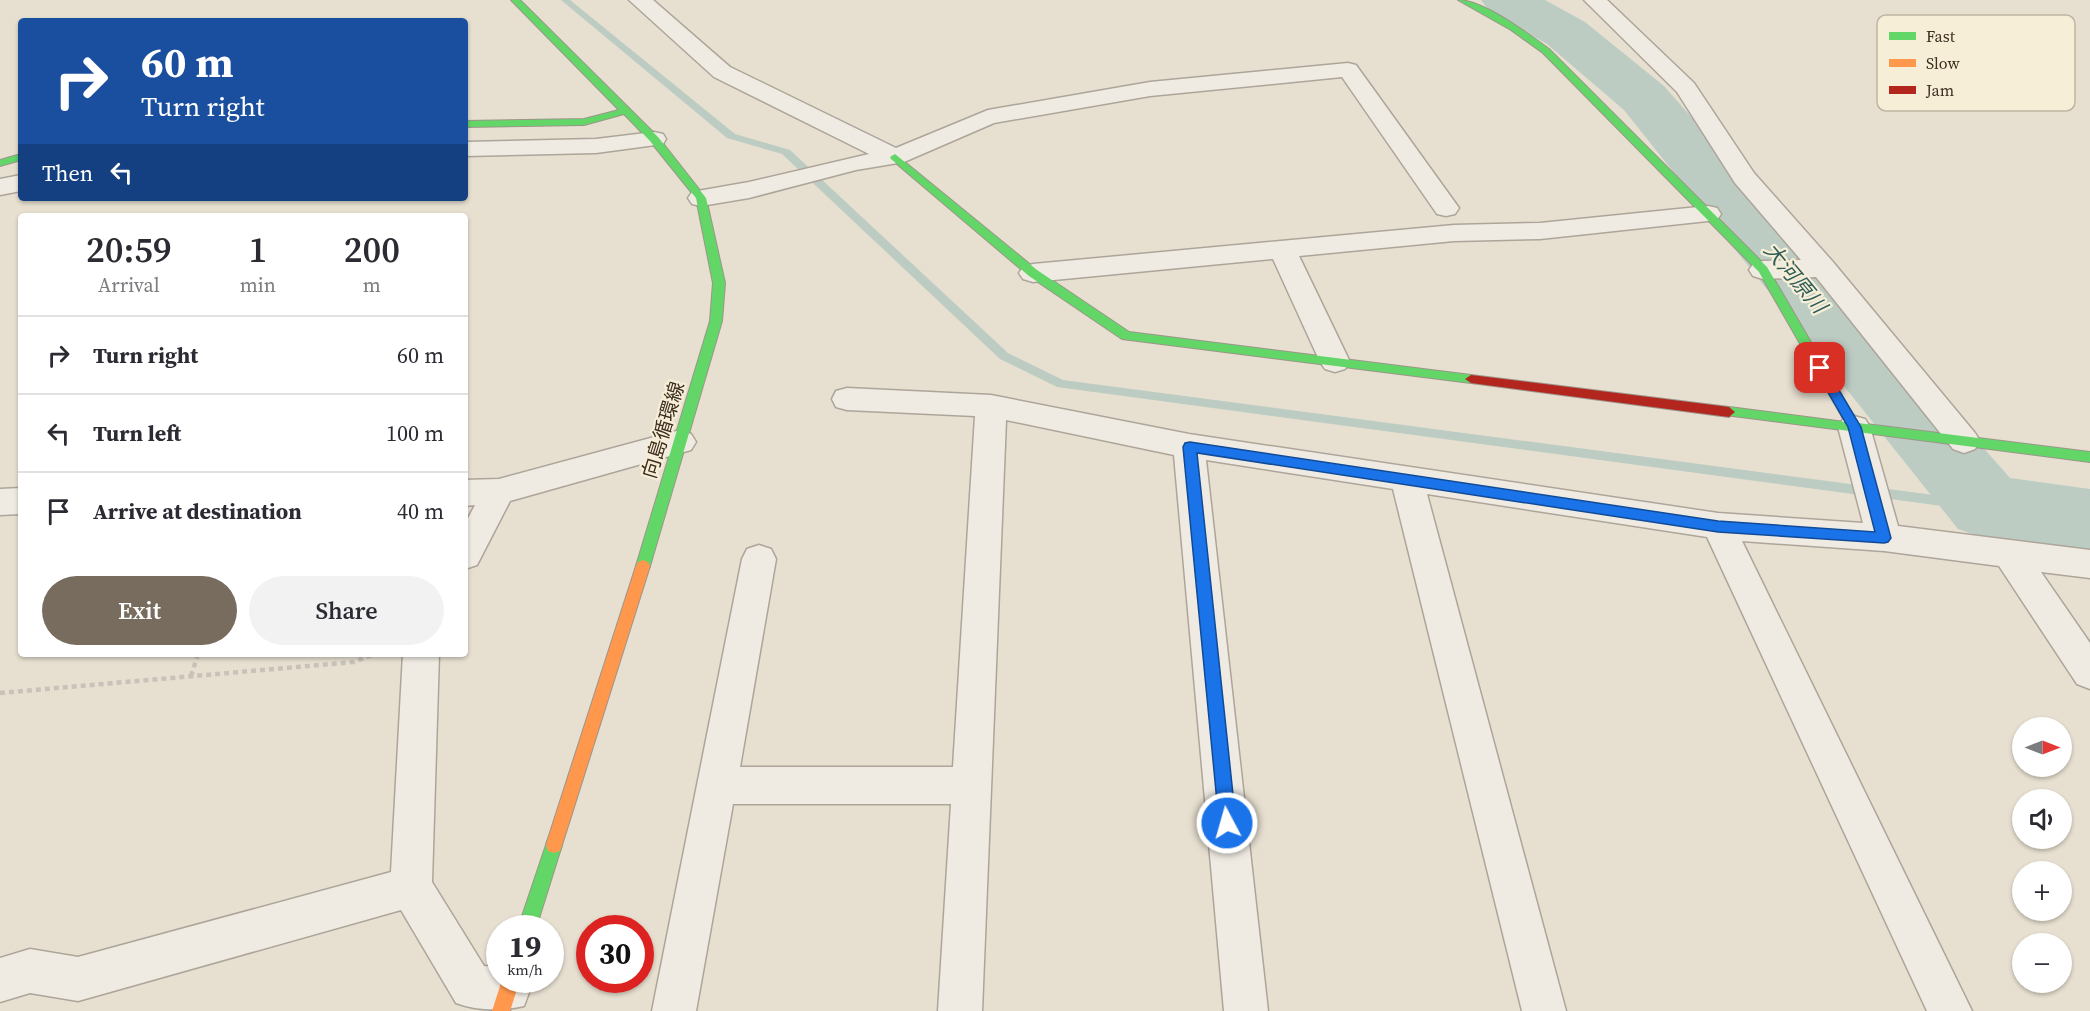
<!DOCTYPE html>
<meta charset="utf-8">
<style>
:root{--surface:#fff;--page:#f2f2f3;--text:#2b2b33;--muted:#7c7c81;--line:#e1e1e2;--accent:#786c5e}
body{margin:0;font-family:"Source Serif 4","Noto Sans JP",serif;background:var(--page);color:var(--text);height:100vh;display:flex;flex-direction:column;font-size:22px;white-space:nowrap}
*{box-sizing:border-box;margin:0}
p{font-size:20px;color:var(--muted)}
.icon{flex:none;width:33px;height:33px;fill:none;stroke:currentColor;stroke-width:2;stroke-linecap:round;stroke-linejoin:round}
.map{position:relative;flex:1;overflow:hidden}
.panel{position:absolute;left:18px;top:213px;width:450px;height:444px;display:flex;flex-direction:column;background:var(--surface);border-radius:6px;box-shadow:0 2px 4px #0004}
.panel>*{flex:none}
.hud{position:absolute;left:18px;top:18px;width:450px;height:183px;border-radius:6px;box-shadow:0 2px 4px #0004;background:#1a4fa0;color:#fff;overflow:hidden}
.needle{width:39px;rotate:90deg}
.fabs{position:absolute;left:2012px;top:717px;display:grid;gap:12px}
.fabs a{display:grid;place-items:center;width:60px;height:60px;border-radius:50%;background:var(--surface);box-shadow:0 2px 4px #0004;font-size:30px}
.speed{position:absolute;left:486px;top:915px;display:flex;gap:12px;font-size:30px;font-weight:700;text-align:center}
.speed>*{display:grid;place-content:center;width:78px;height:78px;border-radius:50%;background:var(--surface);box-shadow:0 2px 4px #0004;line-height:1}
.speed small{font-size:15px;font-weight:400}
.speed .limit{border:9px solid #d22;background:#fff;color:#111}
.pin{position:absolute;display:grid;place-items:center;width:51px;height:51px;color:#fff;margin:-26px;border-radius:12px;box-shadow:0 3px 9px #0006}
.me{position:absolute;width:66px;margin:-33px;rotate:354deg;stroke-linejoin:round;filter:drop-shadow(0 0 4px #0008)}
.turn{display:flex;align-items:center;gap:21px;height:126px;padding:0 24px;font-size:27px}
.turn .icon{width:78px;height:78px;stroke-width:2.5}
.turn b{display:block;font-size:42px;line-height:51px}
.then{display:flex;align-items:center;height:57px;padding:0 24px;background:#0003;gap:12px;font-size:22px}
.eta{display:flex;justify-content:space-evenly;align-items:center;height:102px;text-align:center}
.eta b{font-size:36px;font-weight:600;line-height:42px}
.action{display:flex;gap:12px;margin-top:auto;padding:12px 24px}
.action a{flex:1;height:69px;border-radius:36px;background:var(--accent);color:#fff;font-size:24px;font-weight:600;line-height:69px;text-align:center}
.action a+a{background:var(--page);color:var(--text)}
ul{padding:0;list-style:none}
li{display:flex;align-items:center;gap:18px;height:78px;padding:0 24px;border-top:2px solid var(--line)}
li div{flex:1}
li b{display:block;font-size:22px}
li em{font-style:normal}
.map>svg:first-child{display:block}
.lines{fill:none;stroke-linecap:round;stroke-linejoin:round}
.stream{fill:#bcccc2;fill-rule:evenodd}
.river{fill:#bcccc2;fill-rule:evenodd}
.street-casing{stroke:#ada599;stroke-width:3}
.fast-casing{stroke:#9c958a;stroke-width:2}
.slow-casing{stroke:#9c958a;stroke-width:2}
.jam-casing{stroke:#9c958a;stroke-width:2}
.path{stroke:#c8c2b9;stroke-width:4.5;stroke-dasharray:5 4;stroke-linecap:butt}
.street{fill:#efebe3;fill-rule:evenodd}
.fast{fill:#63d668;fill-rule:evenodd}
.slow{fill:#ff974d;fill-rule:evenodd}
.jam{fill:#b3261e;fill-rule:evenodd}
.route{fill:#1a73e8;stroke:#114b97;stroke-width:1.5}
.labels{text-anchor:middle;stroke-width:4.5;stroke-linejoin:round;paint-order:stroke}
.street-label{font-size:20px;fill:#3d2e20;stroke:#f7eed8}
.water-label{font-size:21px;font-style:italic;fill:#2f5d5a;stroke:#f7eed8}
.key{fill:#f7eed8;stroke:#bfb4a1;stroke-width:1.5}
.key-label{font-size:16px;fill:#3d2e20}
</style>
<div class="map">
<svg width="2090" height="1011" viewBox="0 0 2090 1011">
<rect width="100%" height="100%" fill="#e7e0d1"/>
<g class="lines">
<!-- stream -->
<polygon class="stream" points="561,0 570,0 735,134 790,150 1008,353 1063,380 1987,502 1992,503 1994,507 1992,511 1987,512 1057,387 1000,359 782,154 727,138"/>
<!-- river -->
<polygon class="river" points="1481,0 1545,0 1585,22 1664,86 2010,478 2090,489 2090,553 1987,539 1958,529 1624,110 1547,44 1489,11"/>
<defs>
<g id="street">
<polygon points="629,0 653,0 730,67 896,148 988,110 1150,82 1348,63 1356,65 1459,208 1455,214 1446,216 1437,214 1342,77 1150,96 994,123 904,162 856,170 749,198 701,206 692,204 688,198 692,192 749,182 869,154 714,77"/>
<polygon points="1584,0 1607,0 1694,83 1754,173 1833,262 1975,433 1980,441 1975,449 1964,453 1953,449 1816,277 1763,279 1753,276 1749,270 1753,264 1763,261 1801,260 1735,183 1677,92"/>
<polygon points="654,132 663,134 666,139 663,144 596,153 465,156 465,142 596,139"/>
<polygon points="21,175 21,191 0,195 0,179"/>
<polygon points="1708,206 1717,208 1721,214 1717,220 1540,239 1454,241 1299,256 1350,362 1345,369 1335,372 1325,369 1320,362 1273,259 1033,282 1023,279 1019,273 1023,267 1033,264 1454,225 1540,223"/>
<polygon points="847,388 991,395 1189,434 1718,513 1863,523 1838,427 1843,419 1854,416 1865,419 1870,427 1898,526 2090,550 2090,578 2041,572 2090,643 2090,689 2077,684 1999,566 1884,551 1742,541 1972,1011 1927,1011 1707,537 1427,494 1566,1011 1522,1011 1393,489 1206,460 1268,1011 1224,1011 1174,455 1006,420 982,1011 938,1011 951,804 733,804 696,1011 652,1011 742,559 747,549 759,545 771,549 776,559 740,767 953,767 975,416 847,410 836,407 832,399 836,391"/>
<polygon points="680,430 691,434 696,442 691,450 510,501 477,565 465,569 465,524 475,505 465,506 465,480 499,479"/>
<polygon points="21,488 21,514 0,515 0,489"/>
<path d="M403 654H439L432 882 484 966 500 967V980H526L530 990 524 1006C502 1011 478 1011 456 1003L401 910 78 1001 30 993 0 1002V958L30 949 78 957 391 872Z"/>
</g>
<g id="fast">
<polygon points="511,0 520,0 658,137 706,198 725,283 722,321 650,566 648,570 638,570 636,566 710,321 713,283 696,198 650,141 624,114 584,125 465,127 465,121 584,119 619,110"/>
<path d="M1458 0C1484 0 1528 34 1549 49L1767 267 1858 423 2090 452V462L1725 415 1723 412 1729 407 1845 422 1759 272 1543 53 1511 30Z"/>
<polygon points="21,154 21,160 0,166 0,160"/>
<polygon points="895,154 1037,270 1129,332 1471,375 1477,379 1471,383 1122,339 1029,276 891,159 890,157"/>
<polygon points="554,837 560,839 562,845 536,928 518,928 546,845 548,839"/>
</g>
<g id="slow">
<polygon points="643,560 648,562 650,566 562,845 560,851 554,853 548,851 546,845 636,566 638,562"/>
<polygon points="502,980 520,980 510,1011 492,1011"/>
</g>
<polygon id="jam" points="1471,375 1729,407 1735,412 1729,417 1471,383 1465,379"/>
</defs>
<!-- street casing -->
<use href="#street" class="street-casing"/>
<!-- fast casing -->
<use href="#fast" class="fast-casing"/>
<!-- slow casing -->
<use href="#slow" class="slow-casing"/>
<!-- jam casing -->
<use href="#jam" class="jam-casing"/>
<!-- path -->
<g class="path">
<polyline points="191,676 198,654"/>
<polyline points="0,693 354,662 374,654"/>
</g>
<!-- street -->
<use href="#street" class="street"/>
<!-- fast -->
<use href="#fast" class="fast"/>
<!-- slow -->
<use href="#slow" class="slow"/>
<!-- jam -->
<use href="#jam" class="jam"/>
</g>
<!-- route -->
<polygon class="route" points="1820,363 1824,365 1861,427 1891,538 1888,542 1884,543 1718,532 1197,453 1236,823 1233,829 1227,831 1221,829 1219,823 1183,447 1185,443 1190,442 1718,521 1875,532 1848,427 1814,368"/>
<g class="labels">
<!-- street labels -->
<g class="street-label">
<text transform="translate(663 430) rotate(-73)" y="7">向島循環線</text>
</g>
<!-- water labels -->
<g class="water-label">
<text transform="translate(1795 278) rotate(50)" y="7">大河原川</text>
</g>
</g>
<!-- legend -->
<rect x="1877" y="15" width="198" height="96" rx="9" class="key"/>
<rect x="1889" y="32" width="27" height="8" fill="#63d668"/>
<rect x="1889" y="59" width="27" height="8" fill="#ff974d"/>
<rect x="1889" y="86" width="27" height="8" fill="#b3261e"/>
<g class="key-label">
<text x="1926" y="42">Fast</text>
<text x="1926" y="69">Slow</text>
<text x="1926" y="96">Jam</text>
</g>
</svg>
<div class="fabs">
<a><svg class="needle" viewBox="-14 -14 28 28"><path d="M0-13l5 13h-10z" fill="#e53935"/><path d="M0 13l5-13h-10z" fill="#7c7c81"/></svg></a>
<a><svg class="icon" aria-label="sound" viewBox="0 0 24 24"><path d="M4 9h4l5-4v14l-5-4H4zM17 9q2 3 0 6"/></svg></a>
<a>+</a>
<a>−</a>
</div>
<div class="speed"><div>19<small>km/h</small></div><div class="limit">30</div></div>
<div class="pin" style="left:1820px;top:368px;background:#d93025"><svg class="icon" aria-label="arrive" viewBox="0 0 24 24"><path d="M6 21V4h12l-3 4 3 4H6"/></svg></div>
<svg class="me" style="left:1227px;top:823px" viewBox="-20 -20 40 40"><circle r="17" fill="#1a73e8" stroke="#fff" stroke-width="3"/><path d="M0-11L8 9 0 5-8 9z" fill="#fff"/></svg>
<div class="hud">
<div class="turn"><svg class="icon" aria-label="right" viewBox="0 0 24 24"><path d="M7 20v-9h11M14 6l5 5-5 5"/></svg><div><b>60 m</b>Turn right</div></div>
<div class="then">Then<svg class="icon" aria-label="left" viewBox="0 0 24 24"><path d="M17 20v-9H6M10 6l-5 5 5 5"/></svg></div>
</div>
<section class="panel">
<div class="eta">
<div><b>20:59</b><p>Arrival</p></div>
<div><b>1</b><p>min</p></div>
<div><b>200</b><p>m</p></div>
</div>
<ul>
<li><svg class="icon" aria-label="right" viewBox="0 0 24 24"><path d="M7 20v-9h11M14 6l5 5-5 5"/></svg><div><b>Turn right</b></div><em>60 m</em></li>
<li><svg class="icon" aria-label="left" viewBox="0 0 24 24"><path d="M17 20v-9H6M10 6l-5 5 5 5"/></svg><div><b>Turn left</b></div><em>100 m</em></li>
<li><svg class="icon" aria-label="arrive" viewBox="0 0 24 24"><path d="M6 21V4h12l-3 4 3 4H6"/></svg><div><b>Arrive at destination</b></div><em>40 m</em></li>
</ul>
<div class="action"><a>Exit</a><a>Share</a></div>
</section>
</div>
